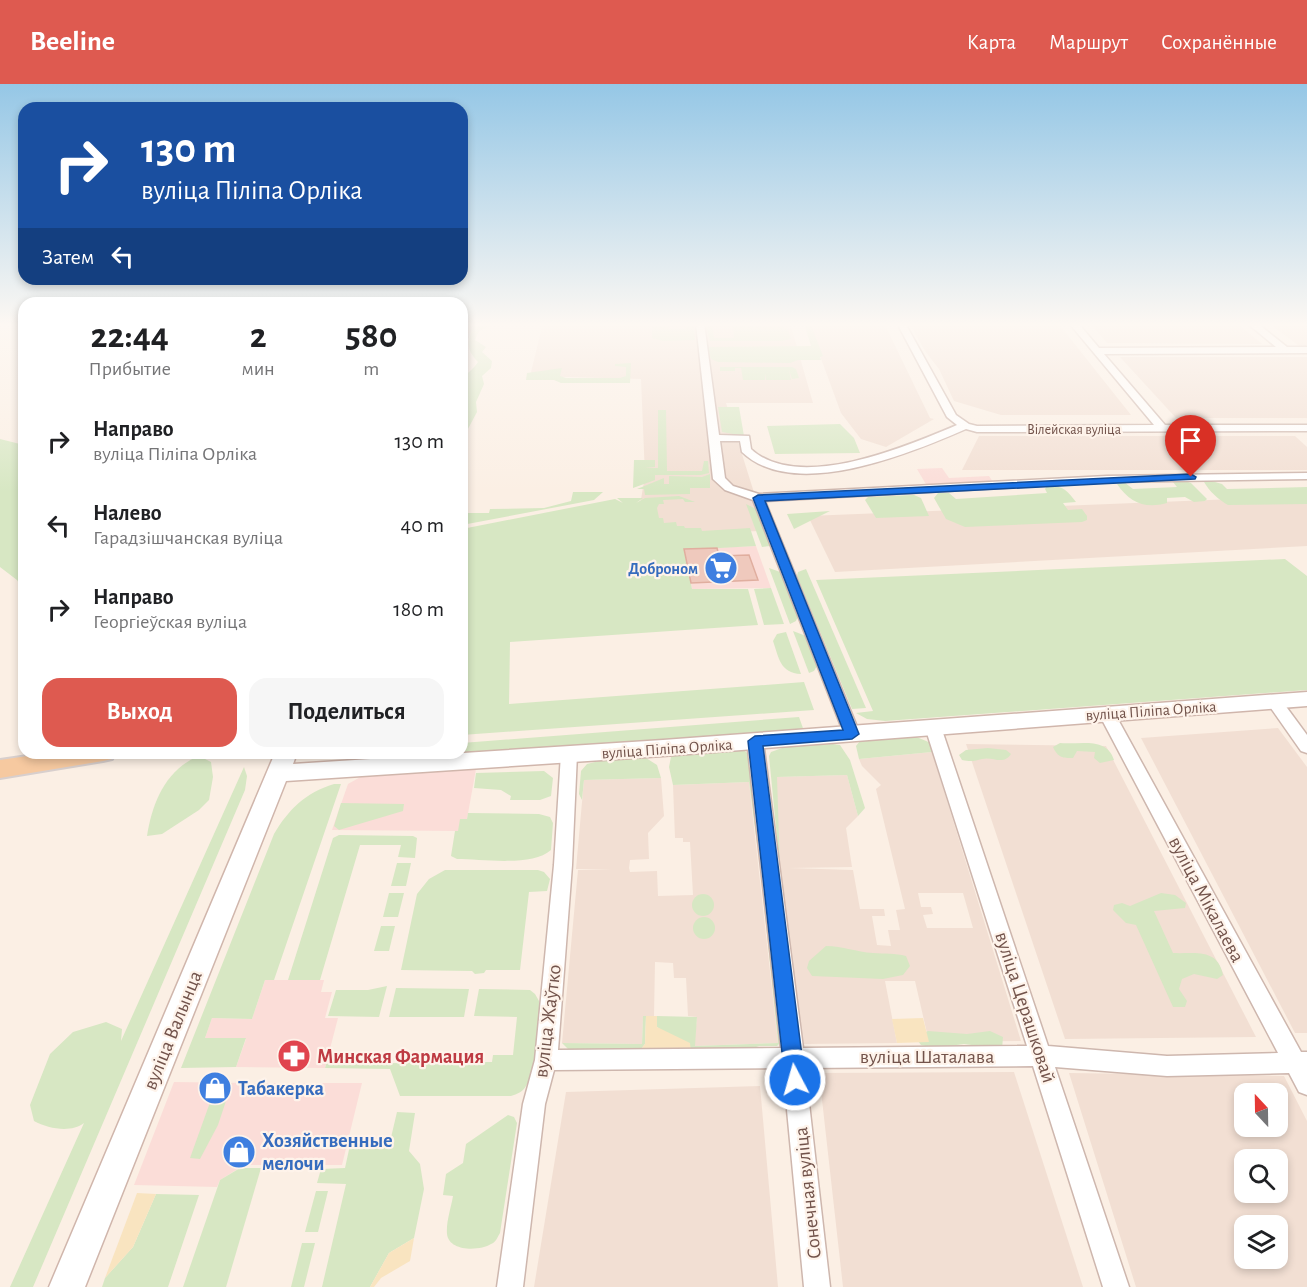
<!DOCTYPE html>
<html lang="ru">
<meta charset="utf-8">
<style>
:root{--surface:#fff;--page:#f6f6f6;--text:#202124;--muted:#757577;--accent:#de5a50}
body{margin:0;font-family:"Alegreya Sans",sans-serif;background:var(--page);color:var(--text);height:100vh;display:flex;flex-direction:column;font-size:22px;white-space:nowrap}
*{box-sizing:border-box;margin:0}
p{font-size:20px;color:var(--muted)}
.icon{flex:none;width:33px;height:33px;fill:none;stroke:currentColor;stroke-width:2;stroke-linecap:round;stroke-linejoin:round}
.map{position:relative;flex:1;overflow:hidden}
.details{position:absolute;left:18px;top:213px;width:450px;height:462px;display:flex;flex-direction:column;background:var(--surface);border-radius:18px;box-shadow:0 3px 9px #0003}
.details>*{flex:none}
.banner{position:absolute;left:18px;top:18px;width:450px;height:183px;border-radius:18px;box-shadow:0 3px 9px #0003;background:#1a4fa0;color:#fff;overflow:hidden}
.needle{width:39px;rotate:338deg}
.tools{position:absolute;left:1234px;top:999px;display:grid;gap:12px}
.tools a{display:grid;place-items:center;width:54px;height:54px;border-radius:12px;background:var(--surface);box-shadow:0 3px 9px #0003;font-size:30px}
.pin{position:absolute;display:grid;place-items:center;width:51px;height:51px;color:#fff;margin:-62px -26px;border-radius:50% 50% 50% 0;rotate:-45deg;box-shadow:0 0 6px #0007}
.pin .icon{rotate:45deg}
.me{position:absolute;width:66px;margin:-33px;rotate:354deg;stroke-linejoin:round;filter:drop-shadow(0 0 4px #0008)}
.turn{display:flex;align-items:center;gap:21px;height:126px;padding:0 24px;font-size:27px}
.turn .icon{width:78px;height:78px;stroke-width:2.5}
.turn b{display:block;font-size:42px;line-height:51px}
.then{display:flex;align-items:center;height:57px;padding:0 24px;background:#0003;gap:12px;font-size:22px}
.eta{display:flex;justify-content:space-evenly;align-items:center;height:102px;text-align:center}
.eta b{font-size:36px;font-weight:700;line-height:42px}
.button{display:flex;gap:12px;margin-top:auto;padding:12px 24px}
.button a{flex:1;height:69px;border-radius:18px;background:var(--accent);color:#fff;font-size:24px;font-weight:700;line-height:69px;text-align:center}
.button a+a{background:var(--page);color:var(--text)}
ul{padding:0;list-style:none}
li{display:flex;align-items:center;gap:18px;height:84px;padding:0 24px}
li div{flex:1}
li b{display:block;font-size:22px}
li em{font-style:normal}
header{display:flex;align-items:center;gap:36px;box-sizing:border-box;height:84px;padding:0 30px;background:var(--accent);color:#fff}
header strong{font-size:28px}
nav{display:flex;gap:33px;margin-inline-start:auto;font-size:21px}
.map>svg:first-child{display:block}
.residential{fill:#f2dfd3;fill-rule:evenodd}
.commercial{fill:#fbddd8}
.green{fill:#d7e7c3}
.sand{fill:#f9e4c0}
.building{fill:#efc9bd;stroke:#e0ae9f;stroke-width:1.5}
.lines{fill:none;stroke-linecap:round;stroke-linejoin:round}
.street-casing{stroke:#ceb7ae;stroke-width:3}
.secondary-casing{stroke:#d0b6ac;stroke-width:3}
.primary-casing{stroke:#d8cfcd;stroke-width:4}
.street{fill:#fff;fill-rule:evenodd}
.secondary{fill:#fff;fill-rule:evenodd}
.primary{fill:#f6c9a0;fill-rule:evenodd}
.route{fill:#1a73e8;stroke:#114b97;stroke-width:1.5}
.labels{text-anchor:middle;stroke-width:4.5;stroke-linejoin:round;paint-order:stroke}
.far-street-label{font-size:14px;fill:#72534b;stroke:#fef3ea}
.shop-label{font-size:16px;font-weight:bold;fill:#366cbe;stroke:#fef3ea;text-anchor:end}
.street-label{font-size:16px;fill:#72534b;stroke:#fef3ea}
.near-street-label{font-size:20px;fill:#72534b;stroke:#fef3ea}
.near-health-label{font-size:20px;font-weight:bold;fill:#be3a42;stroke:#fef3ea;text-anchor:start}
.near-shop-label{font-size:20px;font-weight:bold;fill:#366cbe;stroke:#fef3ea;text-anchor:start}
</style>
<header>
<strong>Beeline</strong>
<nav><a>Карта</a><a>Маршрут</a><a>Сохранённые</a></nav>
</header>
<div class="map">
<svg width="1307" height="1203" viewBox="0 0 1307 1203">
<rect width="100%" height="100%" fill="#fbefe4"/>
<!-- residential -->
<g class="residential">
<polygon points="543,239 790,239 813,319 726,319 766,447 635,450 645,392 641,295 530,292"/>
<polygon points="808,239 884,239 930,334 934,335 886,363 861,355 841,329"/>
<polygon points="909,239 1058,239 1131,331 1001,331 954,317 939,285 925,267"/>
<polygon points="1090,239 1237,239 1262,260 1107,259"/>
<polygon points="1269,239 1307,239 1307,262 1299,262"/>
<polygon points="1120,273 1307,273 1307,334 1176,334"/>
<polygon points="979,352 1295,352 1307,363 1307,386 962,386"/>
<polygon points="1307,412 1307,462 835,488 808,432"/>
<polygon points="1278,644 1307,683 1307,949 1295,949 1141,654"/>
<polygon points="966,660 1106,662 1256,953 1065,955"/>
<path d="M932 668 1021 957 929 958 915 897H885L897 959 803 960 780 784 776 693 847 691 858 732 846 744 852 783 789 784 853 786 860 825H884L885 832H872L877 861 891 862 888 846H900L896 826 905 825 876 705 881 701 862 682 859 675ZM918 809H963L973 844H927L923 831 933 830 931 823H921Z"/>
<polygon points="661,694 664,732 648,749 649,775 630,776 629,784 630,788 657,787 658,812 693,811 690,758 683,758 683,754 675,754 673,701 749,698 778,959 694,962 697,933 688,932 686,894 674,894 673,879 655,878 654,932 643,933 642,960 562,959 578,786 612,785 576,785 584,696"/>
<polygon points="1014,988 1083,1203 843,1203 819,989"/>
<path d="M1069 989 1284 992 1307 1037V1203H1136ZM1245 1010H1278V1042H1245ZM1245 1076H1278V1108H1245ZM1245 1142H1278V1174H1245Z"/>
<polygon points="760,1002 778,1203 534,1203 566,1008"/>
</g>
<!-- commercial -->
<g class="commercial">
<polygon points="942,384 949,394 989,392 993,398 927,402 917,385"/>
<polygon points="756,462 771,504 692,505 684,465"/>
<polygon points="476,685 467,735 458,747 332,746 348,700 364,691"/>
<polygon points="265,896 324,896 321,908 332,908 325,934 338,934 325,984 236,983 246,955 205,954 212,934 252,935"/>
<polygon points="174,998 248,999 362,999 342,1081 244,1081 220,1096 217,1103 134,1101"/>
</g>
<!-- green -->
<g class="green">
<path d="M475 239H496L479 247 475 256 486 263 482 268 492 277 491 284 482 292 484 300 476 318 477 328 462 356V297C466 289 473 286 478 278 465 264 467 256 475 239Z"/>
<polygon points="652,239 664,239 669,245 686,245 686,242 694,242 695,256 663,257 652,254"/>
<polygon points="804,239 810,239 823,272 820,273 821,276 798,276 790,279 718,278 711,275 708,264 710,263 811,262"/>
<polygon points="712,242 714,254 734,254 733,242 781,243 788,245 791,255 782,257 710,257 706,243"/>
<polygon points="631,279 630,299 561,299 554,296 526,296 527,289 562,284 560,292 566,294 620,294 626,292 626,283 615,282 615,280"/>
<polygon points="720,283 792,283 796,285 799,294 792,295 789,286 791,296 766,296 765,289 765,296 743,296 741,284 735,284 735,287 720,287"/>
<polygon points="718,323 739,323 744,352 722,348"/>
<polygon points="658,326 666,326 667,387 702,387 704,377 708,377 709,389 701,391 655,391 655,396 633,404 634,376 655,376 655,383 645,384 658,384"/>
<polygon points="840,340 854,354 860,369 775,370 767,342"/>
<polygon points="0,355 24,361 24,507 17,496 0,483"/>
<polygon points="710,390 710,404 690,404 690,410 645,411 644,405 637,405 664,394 664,400 669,400 669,392 702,393"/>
<path d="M1182 396 1191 399 1207 415 1205 417 1194 418 1185 413 1167 414V419C1145 425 1130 419 1117 400L1124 398 1133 405 1177 403 1173 398Z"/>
<path d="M1208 396 1222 400 1227 405 1307 403V420L1228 421C1219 416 1209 407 1204 398Z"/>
<path d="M1047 402C1063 401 1067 406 1076 418L1063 419 1068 426 1082 425 1087 432V436L1082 438 965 443 946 435 934 414 938 409H949L956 415 1047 409 1045 405Z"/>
<polygon points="573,408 603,408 594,416 462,441 462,429 489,429 490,425 544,424 571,417"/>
<polygon points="914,411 921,414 929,432 876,434 865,416 868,413"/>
<polygon points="679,412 695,418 685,418 683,415 663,416 664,420 659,420 657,424 659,434 663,434 664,439 676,438 677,442 684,442 685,444 701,444 702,447 750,444 756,462 684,466 692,505 748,505 758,541 510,558 509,620 804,598 814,626 462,651 462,445 615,415 623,419 617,414 643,414 636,419 645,414"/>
<polygon points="746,420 758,426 771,459 770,462 762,463"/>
<polygon points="830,427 794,445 787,430"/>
<polygon points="1285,475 1307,492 1307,606 885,637 867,635 856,629 873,627 816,496"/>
<polygon points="769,484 783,489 798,532 796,537 790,540"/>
<polygon points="806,485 866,624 852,625 797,492 798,488"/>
<polygon points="771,504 784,540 764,541 754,505"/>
<polygon points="793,547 806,552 818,580 814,587 809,589"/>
<path d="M786 548 801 590C780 589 779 574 773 557L777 550Z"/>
<polygon points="799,633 804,647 359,678 361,669 462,669 462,659"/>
<polygon points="914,652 931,659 942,682 939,689 932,668 859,675 856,662 860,657"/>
<path d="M1060 659C1079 661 1107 652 1114 676L1100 679 1094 674 1095 668 1077 667 1073 674C1063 674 1058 674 1053 663Z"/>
<polygon points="833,660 840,661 850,676 865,724 858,732 847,691 777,693 780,784 769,672 771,668 785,663"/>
<path d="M988 664 1006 666 1011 670C1003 682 993 672 982 675 975 677 971 678 962 676L959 671 966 666Z"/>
<polygon points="738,666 744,666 750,672 762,756 757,760 749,698 673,701 669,683 671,673 675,671"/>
<path d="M199 672 211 678 213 693 209 716 199 726 162 750 147 752C152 719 166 685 199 672Z"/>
<polygon points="646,674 657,681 661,694 584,696 582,716 579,710 581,687 587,680 603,676"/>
<path d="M244 683 247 692 245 706 33 1203H10L84 1039C71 1049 49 1045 34 1037L30 1021 50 970 73 948 106 938 122 945 121 957Z"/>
<polygon points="544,687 553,694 551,712 540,716 510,716 511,712 501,706 474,704 476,689"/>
<path d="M334 700H341L274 896H265L252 935 212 934 205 954H246L236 983 181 984 274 750C289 725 305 709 334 700Z"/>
<polygon points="341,719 404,720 403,727 339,746 334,742"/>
<path d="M468 729 539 730 550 733 553 739 551 766C532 783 482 775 457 775L451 772 455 747H458L460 735H467Z"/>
<polygon points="339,751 413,752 417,754 415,774 398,773 401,761 360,761 320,896 288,896 333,754"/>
<polygon points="397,779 411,779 406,802 391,802"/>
<polygon points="445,786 538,786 544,788 550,795 547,807 529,808 520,886 486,886 484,889 475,890 472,887 401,886 417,810 429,795"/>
<polygon points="389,809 404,809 398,833 383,833"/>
<path d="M1161 809 1175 811 1186 819 1185 824 1154 827 1173 869C1195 870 1218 864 1223 891L1217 895 1194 890 1182 895 1179 905 1187 917 1185 923H1173L1136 841 1126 839 1113 826 1114 821 1122 819 1130 822Z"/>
<circle cx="703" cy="821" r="11"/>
<polygon points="763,811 766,813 782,957 777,962 759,962 748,966 691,968 657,943 657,932 697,933 695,962 778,959"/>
<circle cx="704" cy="844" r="11"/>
<polygon points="381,842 395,842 389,867 374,867"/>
<path d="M826 862C843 862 856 868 873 869 885 870 895 869 906 872L910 882 903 891 883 895 812 892 807 884 809 877Z"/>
<polygon points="387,902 379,933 328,932 336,906 368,906"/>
<polygon points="396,904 469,905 464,933 389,933"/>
<path d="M479 905 530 906 535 910 539 917C540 937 537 985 526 1002 523 1008 517 1010 511 1012H400L390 985 325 984 328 974H344L343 980 400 979 402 973 436 972 435 978H492L493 971H513L517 933 474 932Z"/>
<polygon points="643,932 646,932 645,960 640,966 570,967 562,959 642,960"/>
<polygon points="928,947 967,950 990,947 1003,953 1002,965 964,960 935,964 921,961 915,953"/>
<polygon points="217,999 232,999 218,1041 200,1075 190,1074"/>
<polygon points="397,1028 415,1029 409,1067 420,1080 424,1105 414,1154 389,1169 370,1203 322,1203 346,1100 317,1099 321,1085 345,1084 350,1061 389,1062"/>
<path d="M508 1031 514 1033 517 1039 500 1149C497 1154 496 1158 491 1160 480 1167 449 1168 447 1150 446 1138 451 1124 453 1112L443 1111 446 1090 463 1079 466 1060Z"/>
<polygon points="240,1084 261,1084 226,1203 183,1203 220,1096"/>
<polygon points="316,1107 328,1107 318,1148 305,1148"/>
<polygon points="156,1110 199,1111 168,1203 102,1203 105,1194 133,1163"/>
<polygon points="302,1159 315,1159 304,1203 291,1203"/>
</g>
<!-- sand -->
<g class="sand">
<polygon points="646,932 657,932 657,943 690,959 691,968 640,966 645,960"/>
<polygon points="923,934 929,958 897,959 892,935"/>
<polygon points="137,1109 156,1110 133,1163 105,1194"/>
<polygon points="414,1154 410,1177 381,1194 374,1203 370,1203 389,1169"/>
</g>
<!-- building -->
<polygon class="building" points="717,464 719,472 749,471 758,496 691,499 684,465"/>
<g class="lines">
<defs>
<g id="street">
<path d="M696 239H704L719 351 749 352 751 365C798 409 908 362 957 341L947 333 897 239H905L956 331 969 340 977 342 1154 341 1069 239H1078L1099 264 1276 263 1247 239H1257L1287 263H1307V269L1104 270 1165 341H1307V347L977 348 966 345C911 369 794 418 742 368L740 357H720L725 394 733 402 759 410 1107 392 1307 389V395L1107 398 765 417 860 650 858 654H846L844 650 753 416 725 406 713 395Z"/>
<polygon points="1274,612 1279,613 1307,651 1307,669 1301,667 1266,617"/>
<polygon points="1107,625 1115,630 1301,968 1307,968 1307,1011 1299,1008 1289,989 1167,992 1055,983 1129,1203 1103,1203 1033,982 805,984 830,1203 804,1203 783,984 554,986 545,1020 523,1203 497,1203 523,1020 535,976 554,781 561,670 563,666 575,666 577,670 572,781 558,966 781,964 747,657 749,653 761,653 763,657 803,964 1027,962 925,643 927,639 939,639 941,643 1048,962 1167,972 1278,969 1099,630"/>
</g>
<polygon id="secondary" points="1307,608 1307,622 663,672 286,697 85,1203 49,1203 275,669 297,669 293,680 663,656"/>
<g id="primary">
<polygon points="462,239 472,239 467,253 462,254"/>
<polygon points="48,669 115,669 112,675 103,677 0,694 0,676"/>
</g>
</defs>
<!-- street casing -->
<use href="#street" class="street-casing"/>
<!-- secondary casing -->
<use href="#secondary" class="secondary-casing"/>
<!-- primary casing -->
<use href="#primary" class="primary-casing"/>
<!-- street -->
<use href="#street" class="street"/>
<!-- secondary -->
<use href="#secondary" class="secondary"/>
<!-- primary -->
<use href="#primary" class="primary"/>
</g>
<!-- sky -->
<linearGradient id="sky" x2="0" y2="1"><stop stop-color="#95c7e6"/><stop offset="0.59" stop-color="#fdf8f3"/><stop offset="1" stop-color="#fdf8f3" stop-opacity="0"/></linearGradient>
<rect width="1307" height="408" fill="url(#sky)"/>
<!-- route -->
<polygon class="route" points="1191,390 1196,393 1195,395 765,417 859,650 852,655 763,662 805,996 803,1003 795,1005 788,1003 785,996 748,657 755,652 843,646 753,414 758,411"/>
<!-- icons -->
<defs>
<symbol id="supermarket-disc" viewBox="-11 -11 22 22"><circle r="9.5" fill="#3f7fe0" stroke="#fef3ea"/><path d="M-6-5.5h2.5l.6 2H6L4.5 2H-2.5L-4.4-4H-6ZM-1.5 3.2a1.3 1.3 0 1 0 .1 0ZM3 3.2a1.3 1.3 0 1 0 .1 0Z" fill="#fff"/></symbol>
<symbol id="pharmacy-disc" viewBox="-11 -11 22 22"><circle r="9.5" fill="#e0444e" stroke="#fef3ea"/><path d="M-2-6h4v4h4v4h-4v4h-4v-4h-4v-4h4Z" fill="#fff"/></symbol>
<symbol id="shop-disc" viewBox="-11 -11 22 22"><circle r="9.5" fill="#3f7fe0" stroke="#fef3ea"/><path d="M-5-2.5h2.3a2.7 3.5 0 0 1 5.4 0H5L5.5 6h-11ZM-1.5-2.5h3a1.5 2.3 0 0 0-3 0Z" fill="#fff"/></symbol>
</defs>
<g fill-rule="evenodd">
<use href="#supermarket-disc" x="702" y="465" width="38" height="38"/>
<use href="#pharmacy-disc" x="275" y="953" width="38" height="38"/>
<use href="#shop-disc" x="196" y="985" width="38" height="38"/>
<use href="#shop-disc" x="220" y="1049" width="38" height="38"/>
</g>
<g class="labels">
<!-- far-street labels -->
<g class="far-street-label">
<text x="1074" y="350">Вілейская вуліца</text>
</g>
<!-- shop labels -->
<g class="shop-label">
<text x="698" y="490">Доброном</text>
</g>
<!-- street labels -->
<g class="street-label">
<text transform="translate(1151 626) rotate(-4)" y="6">вуліца Піліпа Орліка</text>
<text transform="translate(667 664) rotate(-4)" y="6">вуліца Піліпа Орліка</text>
</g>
<!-- near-street labels -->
<g class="near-street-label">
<text transform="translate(1207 815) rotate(62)" y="7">вуліца Мікалаева</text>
<text transform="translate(1026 923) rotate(72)" y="7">вуліца Церашковай</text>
<text transform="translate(547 937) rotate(-83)" y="7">вуліца Жаўтко</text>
<text transform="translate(172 946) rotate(-68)" y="7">вуліца Валынца</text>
<text x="927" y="979">вуліца Шаталава</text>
<text transform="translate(807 1109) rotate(-96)" y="7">Сонечная вуліца</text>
</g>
<!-- near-health labels -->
<g class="near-health-label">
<text x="317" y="979">Минская Фармация</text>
</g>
<!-- near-shop labels -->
<g class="near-shop-label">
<text x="238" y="1011">Табакерка</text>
<text x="262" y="1063">Хозяйственные<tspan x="262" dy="23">мелочи</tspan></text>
</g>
</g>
</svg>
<div class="tools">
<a><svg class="needle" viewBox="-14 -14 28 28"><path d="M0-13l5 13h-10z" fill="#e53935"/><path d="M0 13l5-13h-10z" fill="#757577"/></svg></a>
<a><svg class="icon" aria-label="search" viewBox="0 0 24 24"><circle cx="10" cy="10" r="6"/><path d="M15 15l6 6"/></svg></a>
<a><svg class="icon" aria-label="layers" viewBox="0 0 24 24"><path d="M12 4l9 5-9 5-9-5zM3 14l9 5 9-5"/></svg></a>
</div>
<div class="pin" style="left:1191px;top:393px;background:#d93025"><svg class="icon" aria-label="arrive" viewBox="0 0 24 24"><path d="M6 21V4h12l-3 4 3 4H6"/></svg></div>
<svg class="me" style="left:795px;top:996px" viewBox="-20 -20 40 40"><circle r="17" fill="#1a73e8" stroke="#fff" stroke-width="3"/><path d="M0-11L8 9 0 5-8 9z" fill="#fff"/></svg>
<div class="banner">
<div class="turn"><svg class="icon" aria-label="right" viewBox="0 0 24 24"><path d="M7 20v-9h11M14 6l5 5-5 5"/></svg><div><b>130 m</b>вуліца Піліпа Орліка</div></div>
<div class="then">Затем<svg class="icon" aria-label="left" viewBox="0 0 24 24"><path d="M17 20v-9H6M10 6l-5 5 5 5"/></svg></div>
</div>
<section class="details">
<div class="eta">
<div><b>22:44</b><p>Прибытие</p></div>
<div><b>2</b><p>мин</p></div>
<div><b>580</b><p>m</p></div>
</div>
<ul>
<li><svg class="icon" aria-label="right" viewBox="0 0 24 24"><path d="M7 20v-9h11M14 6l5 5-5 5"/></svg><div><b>Направо</b><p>вуліца Піліпа Орліка</p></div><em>130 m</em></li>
<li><svg class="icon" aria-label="left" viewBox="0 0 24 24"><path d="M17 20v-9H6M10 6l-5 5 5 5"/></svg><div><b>Налево</b><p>Гарадзішчанская вуліца</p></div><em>40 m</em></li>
<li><svg class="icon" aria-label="right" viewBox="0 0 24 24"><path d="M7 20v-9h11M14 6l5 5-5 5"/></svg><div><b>Направо</b><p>Георгіеўская вуліца</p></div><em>180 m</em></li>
</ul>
<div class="button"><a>Выход</a><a>Поделиться</a></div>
</section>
</div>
